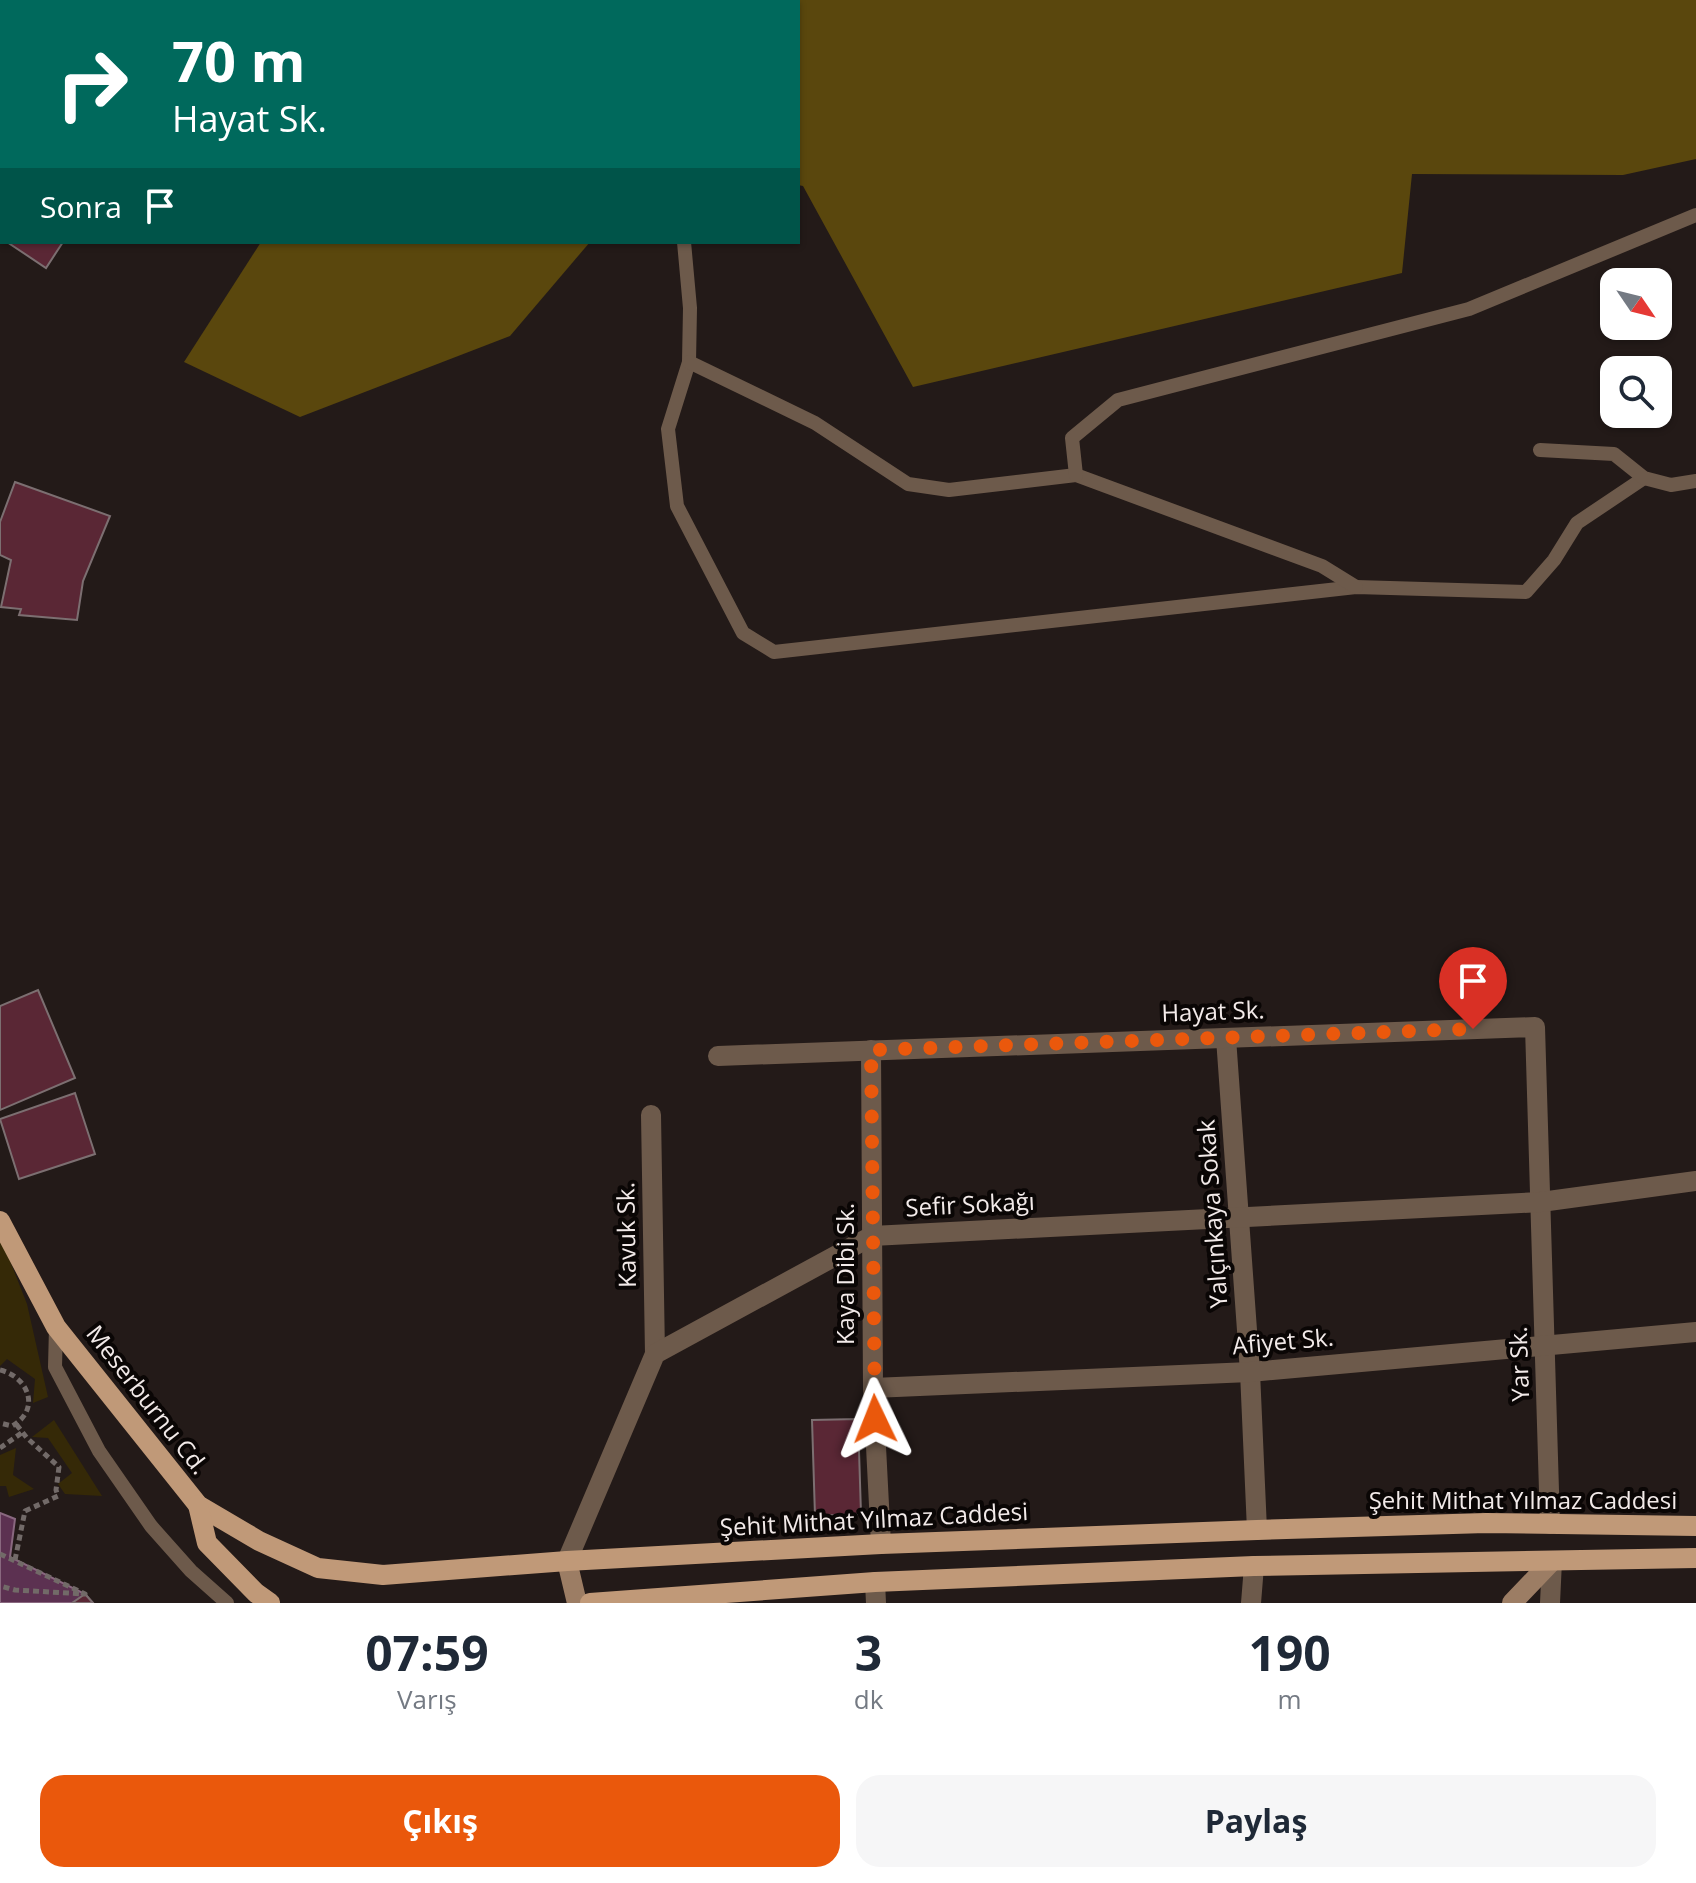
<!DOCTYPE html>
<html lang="tr">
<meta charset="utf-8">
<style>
:root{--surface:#fff;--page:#f6f6f7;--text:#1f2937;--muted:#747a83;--accent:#ea580c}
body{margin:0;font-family:"Open Sans",sans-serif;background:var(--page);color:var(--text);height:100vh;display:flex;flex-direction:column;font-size:30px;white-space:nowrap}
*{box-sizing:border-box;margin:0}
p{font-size:26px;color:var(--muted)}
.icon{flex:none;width:44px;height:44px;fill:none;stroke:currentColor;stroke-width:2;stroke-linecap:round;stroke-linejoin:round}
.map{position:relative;height:1603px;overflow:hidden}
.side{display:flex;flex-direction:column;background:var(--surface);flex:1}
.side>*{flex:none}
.hud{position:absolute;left:0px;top:0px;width:800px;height:244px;box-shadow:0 2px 6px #0004;background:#00695c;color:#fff;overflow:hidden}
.needle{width:52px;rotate:125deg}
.tools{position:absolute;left:1600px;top:268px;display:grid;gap:16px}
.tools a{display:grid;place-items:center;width:72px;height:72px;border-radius:16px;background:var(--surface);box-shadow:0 2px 6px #0004;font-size:40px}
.pin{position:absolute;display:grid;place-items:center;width:68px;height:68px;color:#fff;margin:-82px -34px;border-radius:50% 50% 50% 0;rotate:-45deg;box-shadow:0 0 8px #0007}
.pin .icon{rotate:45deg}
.me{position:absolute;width:88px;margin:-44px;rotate:358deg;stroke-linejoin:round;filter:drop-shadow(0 0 6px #0008)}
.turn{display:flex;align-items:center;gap:28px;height:168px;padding:0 40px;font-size:36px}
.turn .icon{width:104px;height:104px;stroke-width:2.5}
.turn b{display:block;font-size:56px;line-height:68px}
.then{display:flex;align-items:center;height:76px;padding:0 40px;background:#0003;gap:16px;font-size:30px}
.eta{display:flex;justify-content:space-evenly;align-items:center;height:136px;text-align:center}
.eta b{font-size:48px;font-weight:700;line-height:56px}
.action{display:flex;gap:16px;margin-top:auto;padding:16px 40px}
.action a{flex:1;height:92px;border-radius:24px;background:var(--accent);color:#fff;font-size:32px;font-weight:700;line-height:92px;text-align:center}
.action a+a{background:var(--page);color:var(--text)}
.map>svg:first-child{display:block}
.green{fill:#352907}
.forest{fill:#5a470d}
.water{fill:#5c3151;stroke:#89687f;stroke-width:2}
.building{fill:#5a2735;stroke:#7c6f71;stroke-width:2}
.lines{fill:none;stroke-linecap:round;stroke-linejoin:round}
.path{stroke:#726a68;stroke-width:5;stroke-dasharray:6 4;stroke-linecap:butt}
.service{stroke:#6d5a4b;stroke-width:14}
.minor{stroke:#6d5a4b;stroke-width:20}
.secondary{stroke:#9c7d64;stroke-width:20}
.primary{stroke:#c09978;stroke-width:20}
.route{stroke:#ea580c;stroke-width:14;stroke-dasharray:0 25.2}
.labels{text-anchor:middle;stroke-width:8;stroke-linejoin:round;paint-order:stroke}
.street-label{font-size:24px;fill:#f2eae9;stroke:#0a0605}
</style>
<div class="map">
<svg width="1696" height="1603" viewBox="0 0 1696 1603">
<rect width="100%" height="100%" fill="#231a18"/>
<!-- green -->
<g class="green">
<polygon points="0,1243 3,1243 27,1304 48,1397 33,1403 35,1379 7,1359 0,1366"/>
<polygon points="54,1420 102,1496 65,1494 58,1484 72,1473 48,1438 32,1437"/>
<polygon points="16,1448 13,1475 34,1489 9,1497 6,1486 0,1486 0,1455"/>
</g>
<!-- forest -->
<g class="forest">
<polygon points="321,0 1696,0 1696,159 1623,175 1412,174 1402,273 913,387 803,186 798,185 798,2"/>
<polygon points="261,242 590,242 510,336 300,417 184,362"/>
</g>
<!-- water -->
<polygon class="water" points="0,1513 15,1519 10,1557 85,1594 93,1603 0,1603"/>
<!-- building -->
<g class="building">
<polygon points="0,156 2,157 2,239 0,238"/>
<polygon points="7,242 63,242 46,268"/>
<polygon points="15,482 110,516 83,581 77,620 19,615 21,609 1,607 11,560 0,555 0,522"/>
<polygon points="38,990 75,1078 0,1110 0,1006"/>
<polygon points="75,1093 95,1154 19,1179 0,1119"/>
<polygon points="858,1419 861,1514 815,1516 812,1420"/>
<polygon points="85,1594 93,1603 72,1603"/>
</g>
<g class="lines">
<!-- path -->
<g class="path">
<path d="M0 1370C29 1377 41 1410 12 1426L0 1423"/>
<polyline points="0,1448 23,1432"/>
<polyline points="0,1554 85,1594 15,1590 0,1586"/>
<polyline points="15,1560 25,1511 58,1496 56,1490 59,1467 27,1438 16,1424"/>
</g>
<!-- service -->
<g class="service">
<polyline points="684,242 690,308 689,362 668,429 677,506 743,633 774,652 1356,587 1526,592 1554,560 1577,523 1644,478"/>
<polyline points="689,362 815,423 908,484 949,490 1076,475 1322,566 1356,587"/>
<polyline points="1540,450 1614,454 1644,478 1671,485 1696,481"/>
<polyline points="1076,475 1072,438 1118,400 1469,309 1696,215"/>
<polyline points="56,1327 55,1367 99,1451 151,1526 191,1571 227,1603"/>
</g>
<!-- minor -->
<g class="minor">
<polyline points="1226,1038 1250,1372 1257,1530"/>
<polyline points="871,1050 873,1388 881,1544"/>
<polyline points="718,1056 1535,1027 1550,1524"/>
<polyline points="651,1115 655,1354"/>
<polyline points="873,1388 1250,1372 1696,1332"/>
<polyline points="567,1561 655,1354 872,1236 1541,1202 1696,1181"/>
<polyline points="875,1582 876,1603"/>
<polyline points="1251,1603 1254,1566"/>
<polyline points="1550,1603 1552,1561"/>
</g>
<!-- secondary -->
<g class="secondary">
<polyline points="567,1561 577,1603"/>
<polyline points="1512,1603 1552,1561"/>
</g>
<!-- primary -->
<g class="primary">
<polyline points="0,1221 56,1327 198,1505 259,1541 318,1568 383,1575 567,1561 881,1544 1257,1530 1486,1523 1696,1526"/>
<polyline points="198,1505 207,1543 256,1593 270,1603"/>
<polyline points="590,1603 875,1582 1254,1566 1696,1558"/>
</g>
</g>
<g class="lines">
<!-- route -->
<polyline class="route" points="875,1419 871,1050 1473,1029"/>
</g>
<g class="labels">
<!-- street labels -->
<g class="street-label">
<text transform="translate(1213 1012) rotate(-2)" y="8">Hayat Sk.</text>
<text transform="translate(970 1205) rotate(-3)" y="8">Sefir Sokağı</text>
<text transform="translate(1213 1214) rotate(-94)" y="8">Yalçınkaya Sokak</text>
<text transform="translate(627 1235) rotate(-91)" y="8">Kavuk Sk.</text>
<text transform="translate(846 1274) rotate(-90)" y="8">Kaya Dibi Sk.</text>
<text transform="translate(1283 1342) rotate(-5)" y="8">Afiyet Sk.</text>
<text transform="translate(1520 1364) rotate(-92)" y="8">Yar Sk.</text>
<text transform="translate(147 1400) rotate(52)" y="8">Meserburnu Cd.</text>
<text x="1523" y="1509">Şehit Mithat Yılmaz Caddesi</text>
<text transform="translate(874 1520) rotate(-3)" y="8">Şehit Mithat Yılmaz Caddesi</text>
</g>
</g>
</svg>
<div class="tools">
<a><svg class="needle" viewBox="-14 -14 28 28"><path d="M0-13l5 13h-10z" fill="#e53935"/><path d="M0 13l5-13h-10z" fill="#747a83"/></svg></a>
<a><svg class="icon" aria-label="search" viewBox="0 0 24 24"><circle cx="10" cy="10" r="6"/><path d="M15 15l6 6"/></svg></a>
</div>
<div class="pin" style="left:1473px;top:1029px;background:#d93025"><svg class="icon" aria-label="arrive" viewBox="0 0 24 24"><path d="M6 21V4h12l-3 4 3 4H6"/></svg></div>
<svg class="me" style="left:875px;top:1419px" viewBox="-20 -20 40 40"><path d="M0-17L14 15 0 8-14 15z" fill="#ea580c" stroke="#fff" stroke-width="4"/></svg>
<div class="hud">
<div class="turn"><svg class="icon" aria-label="right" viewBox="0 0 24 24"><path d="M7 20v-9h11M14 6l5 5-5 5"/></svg><div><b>70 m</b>Hayat Sk.</div></div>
<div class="then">Sonra<svg class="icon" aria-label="arrive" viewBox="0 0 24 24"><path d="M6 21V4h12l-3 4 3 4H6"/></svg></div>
</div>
</div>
<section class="side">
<div class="eta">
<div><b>07:59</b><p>Varış</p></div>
<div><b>3</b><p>dk</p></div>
<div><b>190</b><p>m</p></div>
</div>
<div class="action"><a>Çıkış</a><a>Paylaş</a></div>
</section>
